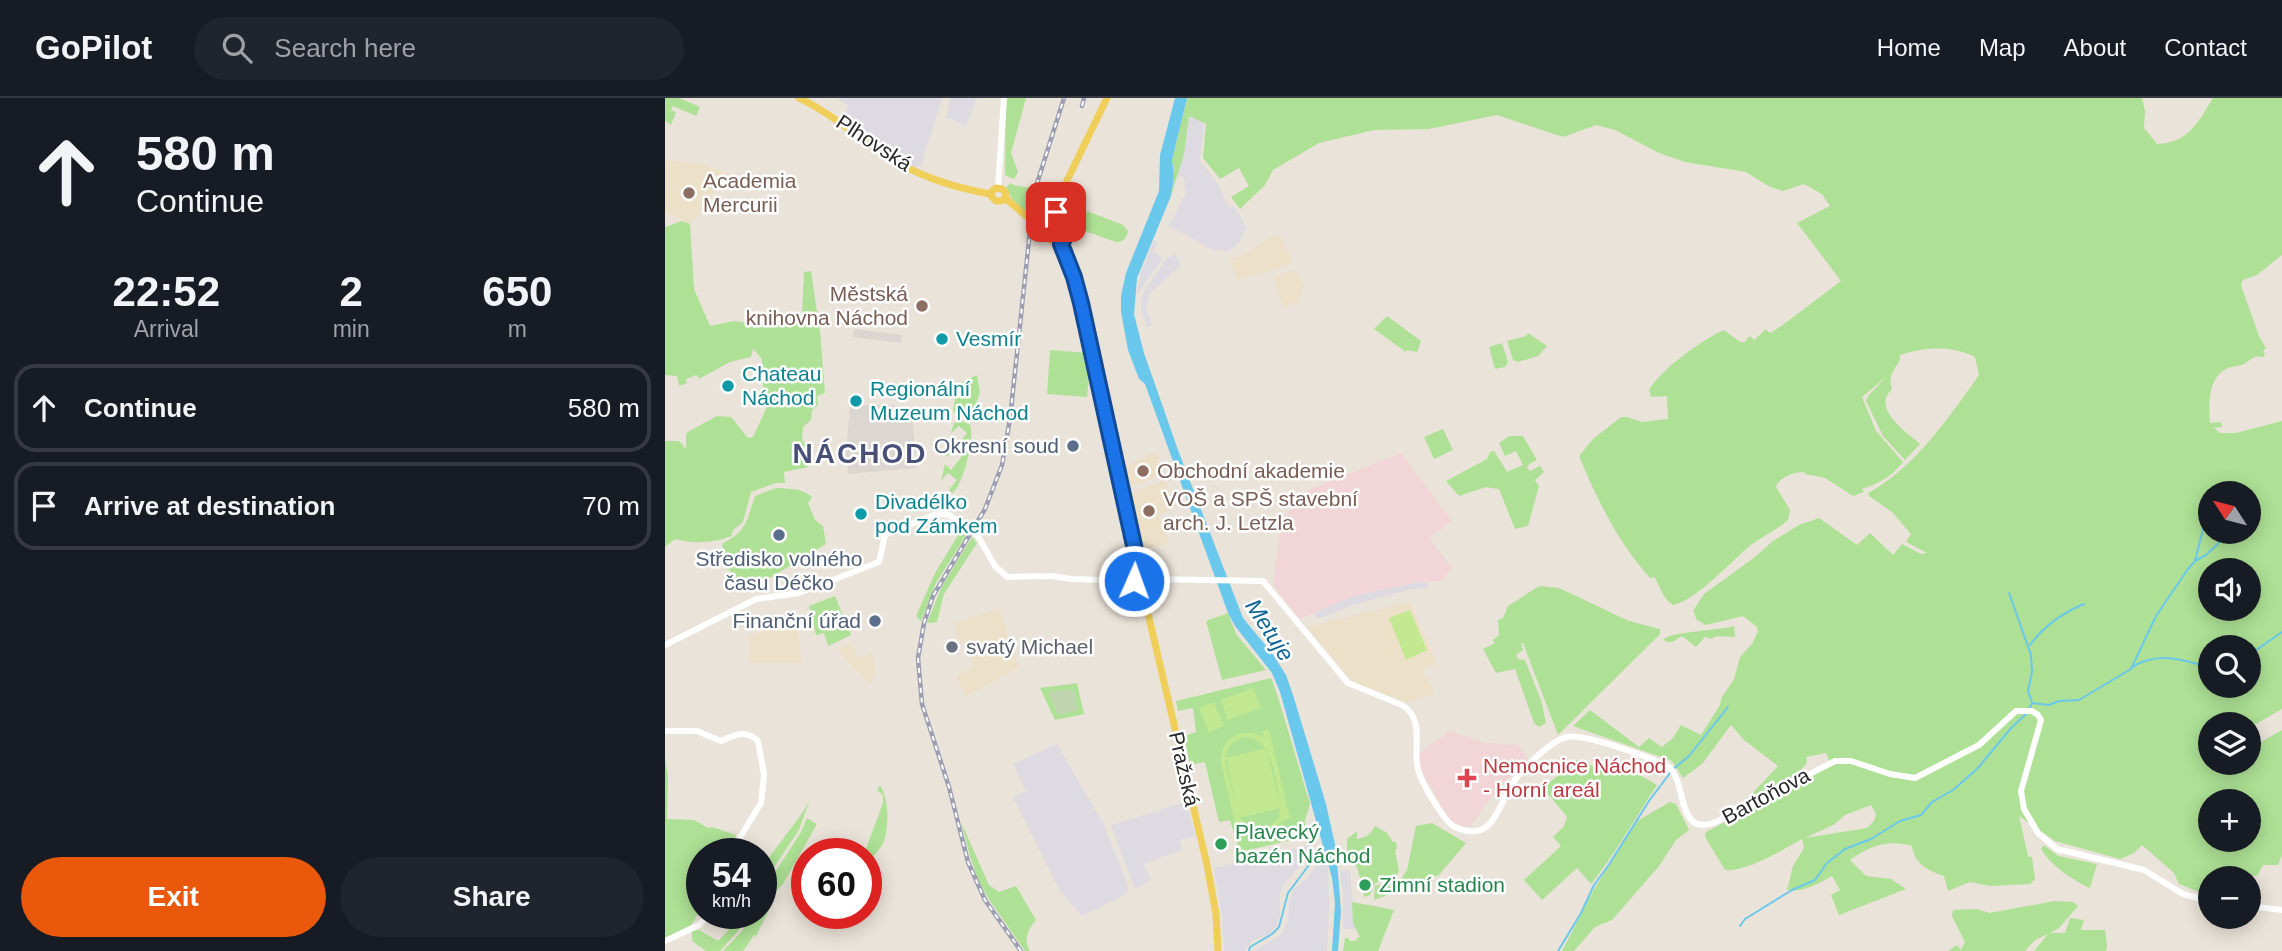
<!DOCTYPE html>
<meta charset="utf-8">
<style>
:root{--surface:#171b24;--page:#20242c;--text:#f1f3f6;--muted:#9ea1a6;--line:#363941;--accent:#ea580c}
body{margin:0;font-family:Arial,sans-serif;background:var(--page);color:var(--text);height:100vh;display:flex;flex-direction:column;font-size:26px;white-space:nowrap}
*{box-sizing:border-box;margin:0}
p{font-size:23px;color:var(--muted)}
.icon{flex:none;width:38px;height:38px;fill:none;stroke:currentColor;stroke-width:2;stroke-linecap:round;stroke-linejoin:round}
.map{position:relative;flex:1;overflow:hidden}
.sheet{display:flex;flex-direction:column;background:var(--surface);width:665px}
.sheet>*{flex:none}
.guide{background:#171b24;color:var(--text);overflow:hidden}
.needle{width:46px;rotate:306deg}
.tools{position:absolute;left:1533px;top:383px;display:grid;gap:14px}
.tools a{display:grid;place-items:center;width:63px;height:63px;border-radius:50%;background:var(--surface);box-shadow:0 4px 18px #0003;font-size:35px}
.speed{position:absolute;left:21px;top:740px;display:flex;gap:14px;font-size:35px;font-weight:700;text-align:center}
.speed>*{display:grid;place-content:center;width:91px;height:91px;border-radius:50%;background:var(--surface);box-shadow:0 4px 18px #0003;line-height:1}
.speed small{font-size:18px;font-weight:400}
.speed .limit{border:10px solid #d22;background:#fff;color:#111}
.pin{position:absolute;display:grid;place-items:center;width:60px;height:60px;color:#fff;margin:-30px;border-radius:14px;box-shadow:0 4px 10px #0006}
.me{position:absolute;width:77px;margin:-38px;rotate:2deg;stroke-linejoin:round;filter:drop-shadow(0 0 5px #0008)}
.turn{display:flex;align-items:center;gap:24px;height:147px;padding:0 21px;font-size:32px}
.turn .icon{width:91px;height:91px;stroke-width:2.5}
.turn b{display:block;font-size:49px;line-height:60px}
.eta{display:flex;justify-content:space-evenly;align-items:center;height:119px;text-align:center}
.eta b{font-size:42px;font-weight:600;line-height:49px}
.cta{display:flex;gap:14px;margin-top:auto;padding:14px 21px}
.cta a{flex:1;height:80px;border-radius:42px;background:var(--accent);color:#fff;font-size:28px;font-weight:600;line-height:80px;text-align:center}
.cta a+a{background:var(--page);color:var(--text)}
ul{padding:0;list-style:none}
li{display:flex;align-items:center;gap:21px;height:88px;margin:0 14px 10px;padding:0 7px;border:4px solid var(--line);border-radius:21px}
li div{flex:1}
li b{display:block;font-size:26px}
li em{font-style:normal}
header{display:flex;align-items:center;gap:42px;box-sizing:border-box;height:98px;padding:0 35px;background:var(--surface);border-bottom:2px solid var(--line)}
header strong{font-size:33px}
nav{display:flex;gap:38px;margin-inline-start:auto;font-size:24px}
.search{width:490px;height:63px;background:var(--page);display:flex;align-items:center;gap:18px;box-sizing:border-box;padding:0 24px;border-radius:38px;color:var(--muted);font-size:26px}
main{display:flex;flex:1;min-height:0}
.map>svg:first-child{display:block}
.industrial{fill:#dddae2}
.education{fill:#ece1c8}
.medical{fill:#f2d6d7}
.green{fill:#aee195;fill-rule:evenodd}
.cemetery{fill:#c1d4b0}
.pitch{fill:#c2e991;fill-rule:evenodd}
.plaza{fill:#dbd6d0}
.water{fill:#6bc8ed}
.lines{fill:none;stroke-linecap:round;stroke-linejoin:round}
.stream{stroke:#6bc8ed;stroke-width:2}
.secondary{stroke:#fff;stroke-width:6}
.primary{stroke:#efcf59;stroke-width:7}
.rail-casing{stroke:#9c9fb2;stroke-width:4.5}
.rail{stroke:#fff;stroke-width:2;stroke-dasharray:5;stroke-linecap:butt}
.route-casing{stroke:#114b97;stroke-width:18}
.route{stroke:#1a73e8;stroke-width:12}
.education-dot{fill:#8d6e63;stroke:#fff;stroke-width:2.5}
.culture-dot{fill:#0f9aa8;stroke:#fff;stroke-width:2.5}
.service-dot{fill:#5c6f8a;stroke:#fff;stroke-width:2.5}
.worship-dot{fill:#6b7280;stroke:#fff;stroke-width:2.5}
.health-dot{fill:#e0444e;stroke:#fff;stroke-width:2.5}
.leisure-dot{fill:#2e9e5b;stroke:#fff;stroke-width:2.5}
.labels{text-anchor:middle;stroke-width:5;stroke-linejoin:round;paint-order:stroke}
.street-label{font-size:21px;fill:#282828;stroke:#fff}
.education-label{font-size:21px;fill:#785e54;stroke:#fff;text-anchor:start}
.culture-label{font-size:21px;fill:#0d838f;stroke:#fff;text-anchor:start}
.service-label{font-size:21px;fill:#4e5e75;stroke:#fff;text-anchor:end}
.worship-label{font-size:21px;fill:#5b616d;stroke:#fff;text-anchor:start}
.health-label{font-size:21px;fill:#be3a42;stroke:#fff;text-anchor:start}
.leisure-label{font-size:21px;fill:#27864d;stroke:#fff;text-anchor:start}
.water-label{font-size:23px;font-style:italic;fill:#0e6496;stroke:#fff}
.district-label{font-size:28px;font-weight:bold;letter-spacing:2px;fill:#495078;stroke:#fff}
</style>
<header>
<strong>GoPilot</strong>
<div class="search"><svg class="icon" aria-label="search" viewBox="0 0 24 24"><circle cx="10" cy="10" r="6"/><path d="M15 15l6 6"/></svg>Search here</div>
<nav><a>Home</a><a>Map</a><a>About</a><a>Contact</a></nav>
</header>
<main>
<section class="sheet">
<div class="guide">
<div class="turn"><svg class="icon" aria-label="ahead" viewBox="0 0 24 24"><path d="M12 20V5M6 11l6-6 6 6"/></svg><div><b>580 m</b>Continue</div></div>
</div>
<div class="eta">
<div><b>22:52</b><p>Arrival</p></div>
<div><b>2</b><p>min</p></div>
<div><b>650</b><p>m</p></div>
</div>
<ul>
<li><svg class="icon" aria-label="ahead" viewBox="0 0 24 24"><path d="M12 20V5M6 11l6-6 6 6"/></svg><div><b>Continue</b></div><em>580 m</em></li>
<li><svg class="icon" aria-label="arrive" viewBox="0 0 24 24"><path d="M6 21V4h12l-3 4 3 4H6"/></svg><div><b>Arrive at destination</b></div><em>70 m</em></li>
</ul>
<div class="cta"><a>Exit</a><a>Share</a></div>
</section>
<div class="map">
<svg width="1617" height="853" viewBox="0 0 1617 853">
<rect width="100%" height="100%" fill="#eae3d9"/>
<!-- industrial -->
<g class="industrial">
<polygon points="172,0 277,0 256,68 250,70 221,56 188,29 190,24 180,14 184,8"/>
<polygon points="286,0 312,0 301,28 281,19"/>
<polygon points="518,15 539,25 535,63 553,86 560,103 565,110 568,108 573,114 581,130 574,145 562,154 555,151 550,153 504,128 521,95 519,80 511,76"/>
<polygon points="488,143 493,144 488,154 498,160 471,198 476,174"/>
<polygon points="510,155 516,167 484,196 481,211 487,227 482,229 476,211 478,195 501,161"/>
<polygon points="752,484 764,485 763,490 747,491 691,506 651,521 649,515 688,498"/>
<polygon points="392,646 439,727 464,791 461,796 417,818 395,793 348,699 361,693 348,666"/>
<polygon points="521,704 531,738 515,742 517,752 478,766 486,782 470,791 446,727"/>
<polygon points="647,747 645,755 618,788 615,796 615,817 612,827 604,837 588,842 579,853 559,853 557,818 549,770"/>
<polygon points="659,755 663,770 664,811 662,853 589,853 616,837 623,823 624,804 629,791 644,778"/>
<polygon points="685,772 690,831 678,831 678,795 675,773"/>
</g>
<!-- education -->
<g class="education">
<polygon points="0,62 38,66 63,76 25,126 0,114"/>
<polygon points="610,137 615,138 627,162 624,167 572,182 564,161 575,158"/>
<polygon points="629,172 639,187 633,204 618,209 608,179"/>
<polygon points="490,354 499,376 462,390 458,370"/>
<polygon points="500,382 510,409 494,418 504,446 476,452 463,396"/>
<polygon points="745,504 772,566 760,569 758,575 770,595 748,603 741,604 690,586 642,529"/>
<polygon points="334,510 354,570 301,598 291,578 309,569 298,544 294,542 289,526"/>
<polygon points="128,525 132,528 137,565 84,565 84,537"/>
<polygon points="187,544 193,561 207,555 211,571 206,588 180,562 173,551"/>
</g>
<!-- medical -->
<g class="medical">
<polygon points="736,355 787,423 764,440 787,470 776,483 752,484 688,498 635,521 608,487 616,423 645,391"/>
<polygon points="785,633 820,645 854,647 863,663 836,687 805,728 796,728 784,721 756,672 754,655"/>
</g>
<!-- green -->
<g class="green">
<polygon points="0,0 14,0 35,9 31,18 8,8 6,12 11,14 6,27 0,23"/>
<polygon points="341,0 361,0 346,55 353,74 349,81 340,77"/>
<path d="M522 0H1477L1480 13 1479 30 1492 46C1524 45 1533 24 1548 0H1617V157L1592 177 1578 182 1576 187 1594 238 1601 250 1598 253 1600 257 1599 259C1589 257 1587 261 1579 266 1574 268 1568 268 1563 270 1542 279 1544 307 1545 325L1556 324 1557 329 1549 330 1555 335H1571L1617 323V611L1584 630V626H1545V665H1584V647L1589 648 1617 632V757L1613 767H1598L1592 778 1565 772 1563 780H1545L1539 796 1514 786 1509 775 1477 747 1469 755 1455 761 1390 743 1354 718 1363 758 1367 759 1370 781 1365 786 1325 788 1305 784 1283 793 1279 778C1264 773 1249 766 1247 748 1222 741 1205 748 1185 762L1201 778 1226 781 1241 791 1174 817 1166 797 1175 792 1167 778C1153 786 1137 795 1122 792L1128 768 1139 750 1137 741C1117 752 1082 774 1060 772L1040 739 1041 734 1166 668 1161 655 1141 659 1142 665 1133 675 1086 700V697L1113 668 1079 642 1066 627 1037 666 1018 680 1007 663 908 628 925 612 974 649 984 640 997 649 1008 640 1016 627 1036 637 1055 607 1057 599 1069 581 1075 559 1087 546 1093 533 1091 528 1078 518 1041 527 1032 522 1028 513 1039 496 1090 459 1108 443 1134 427 1154 420 1192 447 1205 435 1228 457 1237 446 1256 456 1262 455 1241 444 1246 436 1227 414 1204 398 1203 395C1249 371 1284 319 1314 277L1310 259C1288 247 1258 249 1235 257V262C1230 271 1222 279 1227 291 1206 311 1241 333 1255 346L1240 362 1218 338 1201 303 1203 298 1221 279 1197 299 1211 333 1238 364C1227 378 1213 386 1197 391L1199 394 1188 398 1160 380 1140 376V374C1130 373 1114 379 1111 389L1125 412 1123 422C1112 432 1098 438 1086 447 1067 462 1031 503 1008 507 997 500 996 489 989 479L985 480C953 444 932 402 914 358L928 341 956 319H962L977 324 1003 321 1002 298 986 299 984 292C995 272 1038 241 1059 232L1075 244H1080L1085 238 1089 242 1101 231 1105 235 1115 229 1176 183 1132 125 1165 108 1157 96 1139 86 1118 93 1105 89 1081 74 1020 64 994 55 950 32 931 27 898 39 832 17 764 31 709 32 654 45 608 72 600 87 575 111 566 99 584 88 574 70 555 81 538 60 541 26 524 18 519 56 506 98 509 78 507 62ZM1545 396H1584V434H1545ZM1545 472H1584V511H1545ZM1545 550H1584V588H1545ZM1545 704H1584V742H1545ZM1206 707 1211 716 1209 723 1202 730 1140 740 1170 726 1180 717Z"/>
<polygon points="346,85 348,87 365,90 361,115 347,101 341,89"/>
<polygon points="375,93 388,100 382,118 369,118"/>
<path d="M422 113 458 127 463 133C461 141 458 144 451 144L414 131Z"/>
<path d="M17 123 25 126 29 191 45 228 68 223 102 228 137 220 139 174 146 173 155 234 160 295 152 298 153 307 147 312 146 322 138 329 137 343 147 349 146 361 142 368 144 369 119 374 120 385H111L86 394 78 424 68 432 66 438C50 445 27 446 10 441L0 449V343H14L21 351V335L52 318 66 319 83 340 88 339 101 311 96 271 94 269 97 267V261L88 251 86 259 65 264 34 281 32 277 21 281 22 285 14 288 12 278 0 277V129Z"/>
<polygon points="722,218 756,243 752,254 742,252 741,254 709,231"/>
<polygon points="863,235 882,248 873,258 853,264 848,262 842,243 861,238"/>
<polygon points="837,245 843,264 840,269 830,271 824,249"/>
<polygon points="385,252 422,255 425,267 422,299 382,296"/>
<polygon points="312,277 315,294 309,312 302,316 291,316 288,312 293,286"/>
<path d="M297 323 305 327C310 339 298 389 287 395L284 392 292 382 283 375 276 383 280 366 286 372 297 358 288 352 281 360 284 345 290 350 302 335 294 328 286 335 289 325Z"/>
<polygon points="778,331 788,352 769,361 759,339"/>
<polygon points="844,338 858,338 872,362 864,366 862,370 865,373 875,368 879,374 870,382 874,388 863,428 850,431 834,391 821,389 794,398 781,383 822,361 825,354 829,353 842,374 858,367 851,353 840,358 834,345"/>
<path d="M111 390C124 391 137 390 147 399L143 405 150 422 158 428 161 446 85 492 61 469 57 446C83 432 81 424 90 398Z"/>
<polygon points="295,434 302,436 271,485 256,523 251,518 270,475"/>
<polygon points="307,439 312,445 279,496 272,524 262,525 277,488"/>
<polygon points="874,488 894,490 964,523 995,531 995,536 893,637 858,545 856,546 858,552 851,557 853,561 860,562 876,602 881,625 874,629 869,625 850,571 831,575 818,551 830,545 828,542 834,537 833,522 838,520 843,508"/>
<polygon points="170,498 186,537 163,548 159,535 151,537 144,508"/>
<polygon points="563,515 571,536 601,572 557,582 541,523"/>
<path d="M1069 528 1070 539 1051 538 1047 541 1040 539 1031 549 1017 538 1007 544H1001L999 541C1009 533 1052 533 1069 528Z"/>
<polygon points="606,580 613,599 645,706 640,723 640,739 575,754 565,722 554,724 540,664 525,667 519,638 531,634 528,610 513,613 511,603"/>
<polygon points="412,585 419,616 390,622 375,590"/>
<polygon points="0,660 3,678 2,721 29,722 43,730 47,729 71,737 64,756 37,756 37,810 26,827 0,840"/>
<path d="M911 662 946 674 951 663C964 674 979 678 992 687 970 720 951 755 926 786L912 770 877 802 859 782 896 748 888 739 899 728 902 719 885 698 876 692Z"/>
<path d="M215 687C224 701 224 728 219 743 216 751 207 759 201 766V756H199L218 705V697L212 692Z"/>
<polygon points="145,701 134,732 96,789 96,770 138,714"/>
<polygon points="1005,704 1011,706 1024,732 1011,742 994,768 947,822 930,829 909,853 897,853 928,793 966,732 972,723"/>
<polygon points="142,720 152,726 118,786 109,795 106,808 91,838 89,837 78,853 58,853 77,833 86,816 96,816 96,796 136,734"/>
<path d="M296 724 324 787 334 794 351 788 371 822C363 831 358 842 365 853H360L323 800 313 782 305 758Z"/>
<polygon points="767,725 801,745 774,777 709,802 710,788 736,781 742,772 751,728"/>
<path d="M710 728 722 735 728 744H731L732 751 730 752 734 773 730 780 710 785 705 797 699 799 693 772 682 752V741L692 733V741C702 739 705 737 710 728Z"/>
<path d="M1379 747 1393 758 1432 766 1425 790C1408 782 1386 768 1376 751Z"/>
<polygon points="1390,803 1408,804 1413,808 1394,830 1385,835 1400,835 1405,820 1419,822 1416,832 1440,832 1442,847 1441,853 1369,853 1383,836 1370,842 1360,853 1283,853 1292,847 1296,852 1300,844 1287,818 1288,812 1312,811 1324,815"/>
<polygon points="687,804 729,812 713,853 678,853 680,840 684,840 684,843 691,843 692,840 695,839 688,825"/>
<polygon points="76,816 83,816 75,831 55,853 41,853 27,843 27,833 34,832 53,843 73,822"/>
</g>
<!-- cemetery -->
<polygon class="cemetery" points="408,591 413,612 393,617 383,594"/>
<!-- pitch -->
<g class="pitch">
<polygon points="745,512 762,552 741,562 724,520"/>
<polygon points="588,590 596,610 563,622 556,602"/>
<polygon points="549,604 559,628 544,634 534,610"/>
<path d="M604 632 625 720C606 725 605 749 576 731L572 733 556 665C555 639 577 628 598 639V633ZM579 639C609 639 611 686 616 709L601 650 561 660 574 720 560 664 561 655 566 646ZM615 710 613 721 600 732 585 731 574 720Z"/>
</g>
<!-- plaza -->
<g class="plaza">
<polygon points="189,231 238,237 236,245 188,239"/>
<polygon points="188,307 227,307 247,311 251,370 183,376 181,354 185,309"/>
</g>
<!-- water -->
<polygon class="water" points="510,0 522,0 507,62 509,78 506,98 472,180 469,216 479,255 513,352 578,520 607,555 621,577 629,600 661,706 671,751 676,813 673,853 667,853 670,805 667,780 615,594 607,575 570,528 563,515 480,286 474,281 463,252 456,214 456,198 461,175 494,93 495,57"/>
<g class="lines">
<!-- stream -->
<g class="stream">
<polyline points="1530,463 1544,407"/>
<polyline points="1344,495 1366,557 1367,574 1363,593 1367,604"/>
<path d="M1365 547C1379 528 1397 515 1419 506"/>
<polyline points="1584,557 1617,534"/>
<path d="M1466 570C1491 553 1518 561 1545 570"/>
<polyline points="1364,612 1367,605 1384,607 1394,603 1414,602 1466,571 1491,518 1523,471 1530,463 1541,457 1559,440 1566,436 1582,435"/>
<polyline points="1075,828 1080,821 1127,792 1150,782 1162,765 1180,751 1206,741 1235,723 1256,717 1267,704 1288,692 1312,671 1347,629 1361,616"/>
<polyline points="584,853 585,849 607,836 614,829 623,795 659,747"/>
<polyline points="893,853 916,815 929,787 943,768 984,703 1008,671 1024,658 1063,609"/>
</g>
<!-- secondary -->
<g class="secondary">
<polyline points="333,90 339,0"/>
<path d="M484 481 598 483 683 585 737 607C761 622 747 649 753 671 756 684 779 724 790 729 830 747 833 705 849 683 858 670 887 642 902 639 919 635 987 660 1004 669 1023 686 1010 742 1053 723L1170 663H1186L1225 676 1250 680 1314 647 1351 613H1367L1373 617 1376 622 1356 693 1359 711 1373 735 1392 751 1479 772 1518 796 1545 803"/>
<polyline points="0,547 91,501 134,495 214,464 220,437 266,418 274,416 284,417 313,438 330,468 342,479 387,478 406,481 469,483"/>
<path d="M0 633H32L56 643C70 637 80 631 93 643L99 677 96 705 65 756"/>
<polyline points="1584,808 1617,812"/>
<polyline points="0,843 34,827 44,816"/>
</g>
<!-- primary -->
<g class="primary">
<path d="M134 0C166 15 191 38 220 57 251 77 290 90 326 96"/>
<polyline points="340,100 337,103 331,103 326,98 327,93 331,90 337,91 341,95 340,100 360,117 386,134"/>
<polyline points="392,130 391,114 395,97 442,0"/>
<path d="M392 130 399 132C402 137 401 143 396 146"/>
<polyline points="386,134 386,142 390,146 396,146"/>
<polyline points="396,146 409,179 416,205 475,475 480,476 484,481 482,487 477,490"/>
<polyline points="475,475 470,479 469,485 471,489 477,490 542,767 551,816 553,853"/>
</g>
<defs>
<g id="rail">
<polyline points="417,8 419,0"/>
<polyline points="356,853 320,802 303,764 284,689 257,606 253,560 259,525 268,498 320,411 337,367 345,321 369,95 399,0"/>
</g>
</defs>
<!-- rail casing -->
<use href="#rail" class="rail-casing"/>
<!-- rail -->
<use href="#rail" class="rail"/>
</g>
<g class="lines">
<defs>
<polyline id="route" points="391,114 392,130 399,132 401,137 396,146 409,179 416,205 475,475 470,479 469,483"/>
</defs>
<!-- route casing -->
<use href="#route" class="route-casing"/>
<!-- route -->
<use href="#route" class="route"/>
</g>
<!-- markers -->
<g class="education-dot">
<circle cx="24" cy="95" r="7"/>
<circle cx="257" cy="208" r="7"/>
<circle cx="478" cy="373" r="7"/>
<circle cx="484" cy="413" r="7"/>
</g>
<g class="culture-dot">
<circle cx="277" cy="241" r="7"/>
<circle cx="63" cy="288" r="7"/>
<circle cx="191" cy="303" r="7"/>
<circle cx="196" cy="416" r="7"/>
</g>
<g class="service-dot">
<circle cx="408" cy="348" r="7"/>
<circle cx="114" cy="437" r="7"/>
<circle cx="210" cy="523" r="7"/>
</g>
<circle class="worship-dot" cx="287" cy="549" r="7"/>
<path class="health-dot" d="M798.5 669.5h7v7h7v7h-7v7h-7v-7h-7v-7h7z"/>
<g class="leisure-dot">
<circle cx="556" cy="746" r="7"/>
<circle cx="700" cy="787" r="7"/>
</g>
<g class="labels">
<!-- street labels -->
<g class="street-label">
<text transform="translate(209 45) rotate(33)" y="7">Plhovská</text>
<text transform="translate(519 671) rotate(77)" y="7">Pražská</text>
<text transform="translate(1101 698) rotate(-28)" y="7">Bartoňova</text>
</g>
<!-- education labels -->
<g class="education-label">
<text x="38" y="90">Academia<tspan x="38" dy="24">Mercurii</tspan></text>
<text x="243" y="203" text-anchor="end">Městská<tspan x="243" dy="24">knihovna Náchod</tspan></text>
<text x="492" y="380">Obchodní akademie</text>
<text x="498" y="408">VOŠ a SPŠ stavební<tspan x="498" dy="24">arch. J. Letzla</tspan></text>
</g>
<!-- culture labels -->
<g class="culture-label">
<text x="291" y="248">Vesmír</text>
<text x="77" y="283">Chateau<tspan x="77" dy="24">Náchod</tspan></text>
<text x="205" y="298">Regionální<tspan x="205" dy="24">Muzeum Náchod</tspan></text>
<text x="210" y="411">Divadélko<tspan x="210" dy="24">pod Zámkem</tspan></text>
</g>
<!-- service labels -->
<g class="service-label">
<text x="394" y="355">Okresní soud</text>
<text x="114" y="468" text-anchor="middle">Středisko volného<tspan x="114" dy="24">času Déčko</tspan></text>
<text x="196" y="530">Finanční úřad</text>
</g>
<!-- worship labels -->
<g class="worship-label">
<text x="301" y="556">svatý Michael</text>
</g>
<!-- health labels -->
<g class="health-label">
<text x="818" y="675">Nemocnice Náchod<tspan x="818" dy="24">- Horní areál</tspan></text>
</g>
<!-- leisure labels -->
<g class="leisure-label">
<text x="570" y="741">Plavecký<tspan x="570" dy="24">bazén Náchod</tspan></text>
<text x="714" y="794">Zimní stadion</text>
</g>
<!-- water labels -->
<g class="water-label">
<text transform="translate(605 532) rotate(57)" y="8">Metuje</text>
</g>
<!-- district labels -->
<g class="district-label">
<text x="195" y="365">NÁCHOD</text>
</g>
</g>
</svg>
<div class="tools">
<a><svg class="needle" viewBox="-14 -14 28 28"><path d="M0-13l5 13h-10z" fill="#e53935"/><path d="M0 13l5-13h-10z" fill="#9ea1a6"/></svg></a>
<a><svg class="icon" aria-label="sound" viewBox="0 0 24 24"><path d="M4 9h4l5-4v14l-5-4H4zM17 9q2 3 0 6"/></svg></a>
<a><svg class="icon" aria-label="search" viewBox="0 0 24 24"><circle cx="10" cy="10" r="6"/><path d="M15 15l6 6"/></svg></a>
<a><svg class="icon" aria-label="layers" viewBox="0 0 24 24"><path d="M12 4l9 5-9 5-9-5zM3 14l9 5 9-5"/></svg></a>
<a>+</a>
<a>−</a>
</div>
<div class="speed"><div>54<small>km/h</small></div><div class="limit">60</div></div>
<div class="pin" style="left:391px;top:114px;background:#d93025"><svg class="icon" aria-label="arrive" viewBox="0 0 24 24"><path d="M6 21V4h12l-3 4 3 4H6"/></svg></div>
<svg class="me" style="left:469px;top:483px" viewBox="-20 -20 40 40"><circle r="17" fill="#1a73e8" stroke="#fff" stroke-width="3"/><path d="M0-11L8 9 0 5-8 9z" fill="#fff"/></svg>
</div>
</main>
